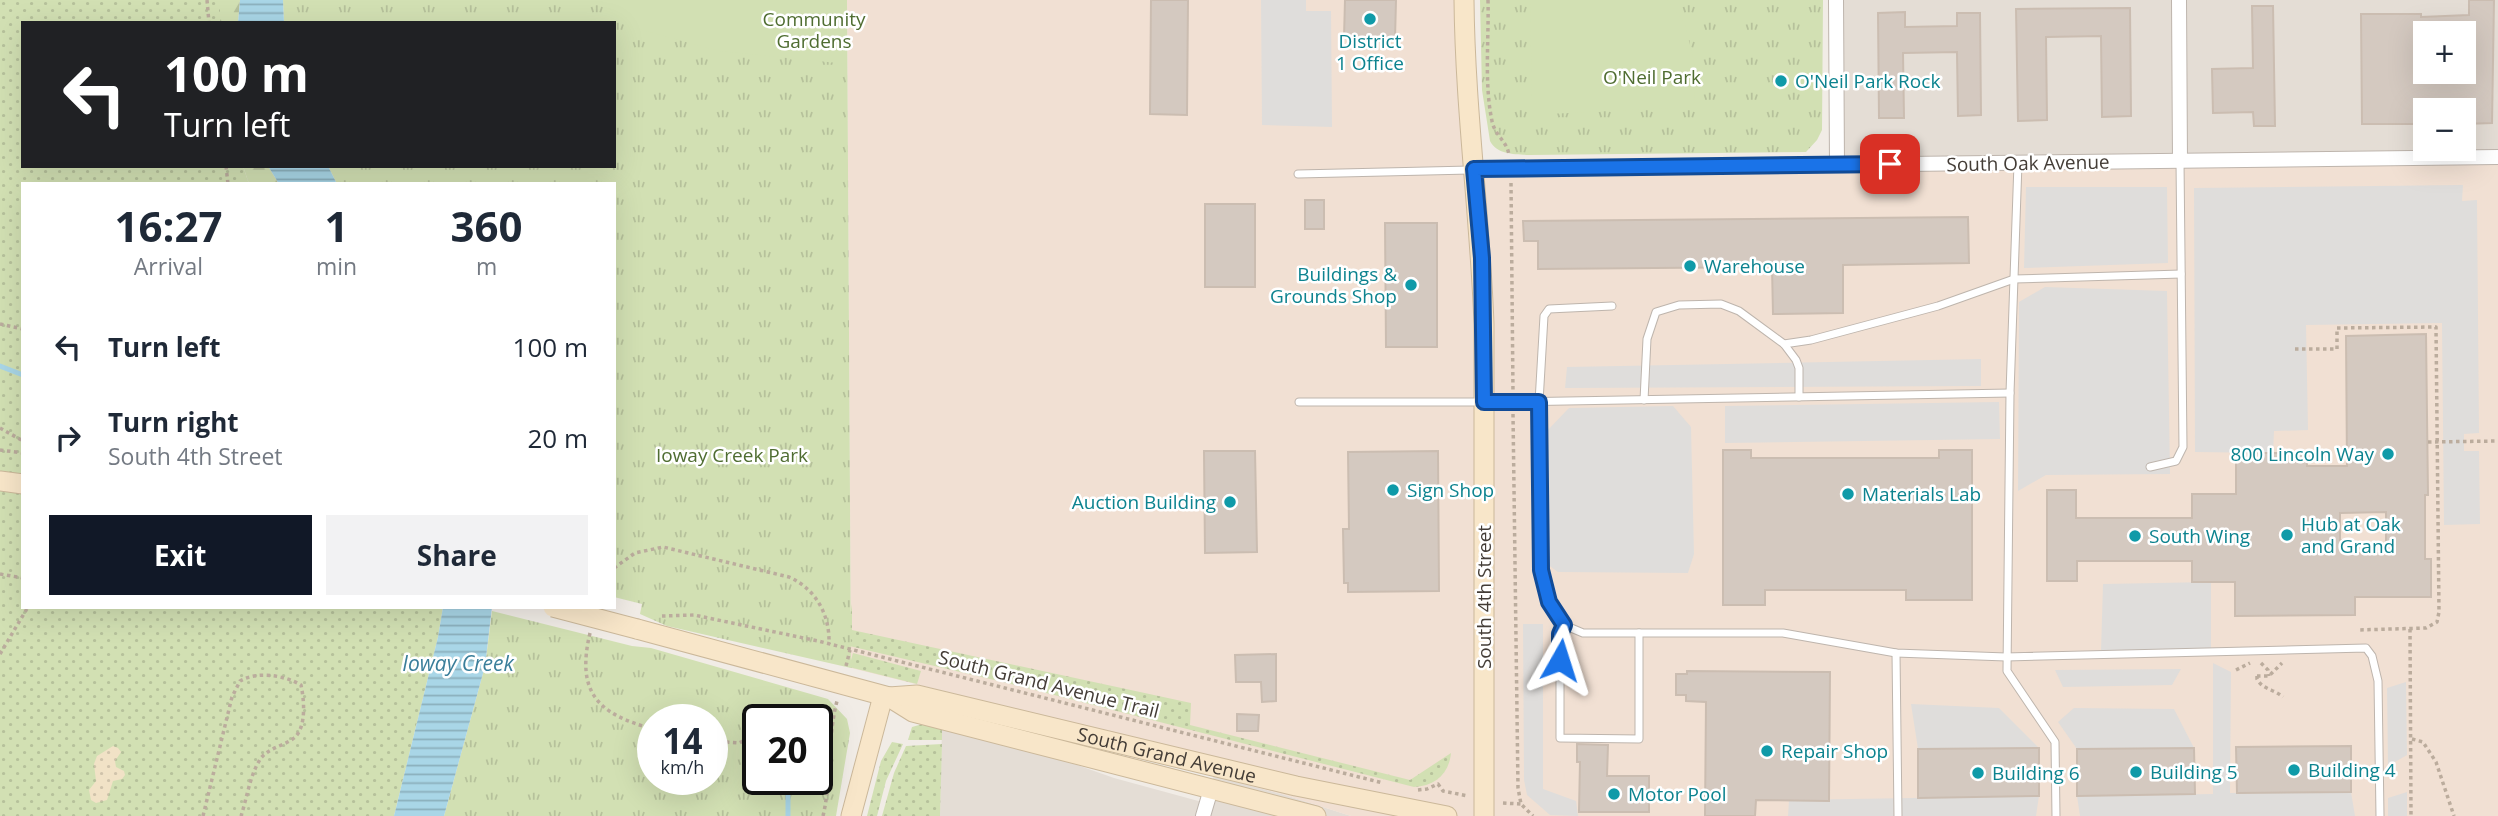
<!DOCTYPE html>
<meta charset="utf-8">
<style>
:root{--surface:#fff;--page:#f2f2f3;--text:#1f2937;--muted:#747a83;--accent:#111827}
body{margin:0;font-family:"Open Sans",sans-serif;background:var(--page);color:var(--text);height:100vh;display:flex;flex-direction:column;font-size:26px;white-space:nowrap}
*{box-sizing:border-box;margin:0}
p{font-size:23px;color:var(--muted)}
.icon{flex:none;width:38px;height:38px;fill:none;stroke:currentColor;stroke-width:2;stroke-linecap:round;stroke-linejoin:round}
.map{position:relative;flex:1;overflow:hidden}
.sheet{position:absolute;left:21px;top:182px;width:595px;height:427px;display:flex;flex-direction:column;background:var(--surface);border-radius:0px;box-shadow:0 7px 28px #0002}
.sheet>*{flex:none}
.guide{position:absolute;left:21px;top:21px;width:595px;height:147px;border-radius:0px;box-shadow:0 7px 28px #0002;background:#202124;color:#fff;overflow:hidden}
.buttons{position:absolute;left:2413px;top:21px;display:grid;gap:14px}
.buttons a{display:grid;place-items:center;width:63px;height:63px;border-radius:0px;background:var(--surface);box-shadow:0 7px 28px #0002;font-size:35px}
.speed{position:absolute;left:637px;top:704px;display:flex;gap:14px;font-size:35px;font-weight:700;text-align:center}
.speed>*{display:grid;place-content:center;width:91px;height:91px;border-radius:50%;background:var(--surface);box-shadow:0 7px 28px #0002;line-height:1}
.speed small{font-size:18px;font-weight:400}
.speed .limit{border:4px solid #111;border-radius:10px;background:#fff;color:#111}
.pin{position:absolute;display:grid;place-items:center;width:60px;height:60px;color:#fff;margin:-30px;border-radius:14px;box-shadow:0 4px 10px #0006}
.me{position:absolute;width:77px;margin:-38px;rotate:6deg;stroke-linejoin:round;filter:drop-shadow(0 0 5px #0008)}
.turn{display:flex;align-items:center;gap:24px;height:147px;padding:0 28px;font-size:32px}
.turn .icon{width:91px;height:91px;stroke-width:2.5}
.turn b{display:block;font-size:49px;line-height:60px}
.eta{display:flex;justify-content:space-evenly;align-items:center;height:119px;text-align:center}
.eta b{font-size:42px;font-weight:700;line-height:49px}
.primary-button{display:flex;gap:14px;margin-top:auto;padding:14px 28px}
.primary-button a{flex:1;height:80px;border-radius:0px;background:var(--accent);color:#fff;font-size:28px;font-weight:700;line-height:80px;text-align:center}
.primary-button a+a{background:var(--page);color:var(--text)}
ul{padding:0;list-style:none}
li{display:flex;align-items:center;gap:21px;height:91px;padding:0 28px}
li div{flex:1}
li b{display:block;font-size:26px}
li em{font-style:normal}
.map>svg:first-child{display:block}
.residential{fill:#e4ddd5;fill-rule:evenodd}
.commercial{fill:#f1e0d3}
.grass{fill:url(#grass-dots)}
.forest{fill:url(#forest-firs)}
.sand{fill:url(#sand-dots)}
.park{fill:url(#park-tufts);fill-rule:evenodd}
.garden{fill:#d2e0b3}
.parking{fill:#dfdddb}
.water{fill:url(#water-rules)}
.lines{fill:none;stroke-linecap:round;stroke-linejoin:round}
.stream{stroke:#a9d6e7;stroke-width:5}
.building{fill:#d4c9c0;stroke:#cbbdb1;stroke-width:2;fill-rule:evenodd}
.lane-casing{stroke:#beb5ad;stroke-width:9}
.street-casing{stroke:#beb5ad;stroke-width:16}
.secondary-casing{stroke:#cbb89a;stroke-width:21}
.path{stroke:#bbac9d;stroke-width:3.5;stroke-dasharray:3.5 3.5;stroke-linecap:butt}
.lane{stroke:#fff;stroke-width:7}
.street{stroke:#fff;stroke-width:14}
.secondary{stroke:#f8e6c9;stroke-width:19}
.secondary-bridge-casing{stroke:#cbb89a;stroke-width:21;stroke-linecap:butt}
.secondary-bridge{stroke:#f8e6c9;stroke-width:19}
.route-casing{stroke:#114b97;stroke-width:18}
.route{stroke:#1a73e8;stroke-width:12}
.culture-dot{fill:#0f9aa8;stroke:#fff;stroke-width:2.5}
.labels{text-anchor:middle;stroke-width:5;stroke-linejoin:round;paint-order:stroke}
.park-label{font-size:19px;fill:#4f6d31;stroke:#fff}
.culture-label{font-size:19px;fill:#0d838f;stroke:#fff;text-anchor:start}
.street-label{font-size:19px;fill:#433c36;stroke:#fff}
.water-label{font-size:21px;font-style:italic;fill:#3a7e9a;stroke:#fff}
</style>
<div class="map">
<svg width="2498" height="816" viewBox="0 0 2498 816">
<defs>
<pattern id="grass-dots" width="8" height="8" patternUnits="userSpaceOnUse" patternTransform="scale(1.75)"><rect width="8" height="8" fill="#d2e0b3"/><path d="M2 2h.1M6 6h.1" fill="none" stroke="#b6c19b" stroke-width="1.8" stroke-linecap="round"/></pattern>
<pattern id="forest-firs" width="22" height="20" patternUnits="userSpaceOnUse" patternTransform="scale(1.75)"><rect width="22" height="20" fill="#d2e0b3"/><path d="M5 1l3.5 6h-7zM16 11l3.5 6h-7z" fill="#b6c19b"/></pattern>
<pattern id="sand-dots" width="8" height="8" patternUnits="userSpaceOnUse" patternTransform="scale(1.75)"><rect width="8" height="8" fill="#f1e2c6"/><path d="M2 2h.1M6 6h.1" fill="none" stroke="#d0c3ab" stroke-width="1.8" stroke-linecap="round"/></pattern>
<pattern id="park-tufts" width="24" height="20" patternUnits="userSpaceOnUse" patternTransform="scale(1.75)"><rect width="24" height="20" fill="#d2e0b3"/><path d="M3 7l-1-3M5 7V3M7 7l1-3M15 17l-1-3M17 17v-4M19 17l1-3" fill="none" stroke="#b6c19b"/></pattern>
<pattern id="water-rules" width="6" height="5" patternUnits="userSpaceOnUse" patternTransform="scale(1.75)"><rect width="6" height="5" fill="#a9d6e7"/><path d="M0 2.5h6" fill="none" stroke="#8bafbc"/></pattern>
</defs>
<rect width="100%" height="100%" fill="#f1ece6"/>
<!-- residential -->
<g class="residential">
<path d="M1836 0H2498V157L1837 165ZM2426 33H2464V72H2426ZM2426 110H2464V149H2426Z"/>
<polygon points="942,727 1026,747 1114,778 1202,802 1214,776 1285,795 1351,816 940,816"/>
</g>
<!-- commercial -->
<polygon class="commercial" points="847,0 1464,0 1474,169 2498,157 2498,816 1351,816 1285,795 1214,776 1217,759 851,668"/>
<!-- grass -->
<g class="grass">
<polygon points="0,0 220,0 220,23 23,23 23,166 243,166 249,184 23,184 23,607 443,607 438,637 394,816 0,816"/>
<path d="M852 604V630L1191 703 1190 725 1410 780 1451 753C1449 774 1435 786 1414 787L1007 683 845 645Z"/>
<polygon points="853,653 921,671 917,684 849,667"/>
<polygon points="926,723 942,727 942,740 908,740 912,727"/>
<polygon points="892,742 903,744 886,781 877,816 867,816 881,761"/>
<polygon points="942,744 940,816 882,816 894,773 906,746"/>
</g>
<!-- forest -->
<g class="forest">
<polygon points="220,0 240,0 238,23 220,23"/>
<polygon points="243,166 268,166 279,184 249,184"/>
</g>
<!-- sand -->
<polygon class="sand" points="113,746 118,748 121,752 115,761 116,767 124,771 125,775 122,779 113,781 107,800 96,803 91,800 89,790 96,781 94,764 97,756"/>
<!-- park -->
<g class="park">
<polygon points="283,0 847,0 851,668 667,626 640,614 642,604 614,597 614,184 337,184 328,166 614,166 614,23 284,23"/>
<path d="M1480 0H1823L1822 130 1817 140 1806 152 1529 155C1515 154 1497 155 1490 141L1482 90Z"/>
<path d="M492 611 632 646 651 648 828 699 847 719 850 733 836 816H444L485 666ZM653 719H712V779H653ZM758 719H817V779H758Z"/>
</g>
<!-- garden -->
<g class="garden">
<polygon points="600,0 847,0 847,64 719,51 627,26"/>
<polygon points="1530,0 1667,0 1685,24 1694,62 1695,107 1548,114 1532,98"/>
</g>
<!-- parking -->
<g class="parking">
<polygon points="1261,0 1306,0 1306,11 1331,11 1332,127 1262,125"/>
<polygon points="2463,185 2462,201 2477,200 2479,433 2464,434 2464,451 2479,451 2480,524 2444,525 2442,323 2306,325 2308,430 2274,431 2273,453 2195,452 2194,188"/>
<polygon points="2026,187 2167,187 2168,263 2024,268"/>
<polygon points="2045,287 2167,291 2170,474 2046,475 2018,491 2019,302"/>
<polygon points="1981,359 1981,386 1565,388 1567,367"/>
<polygon points="1999,402 2000,439 1725,443 1725,406"/>
<polygon points="1673,406 1691,427 1694,554 1688,573 1558,572 1547,564 1546,432 1569,408"/>
<polygon points="2211,582 2211,648 2101,651 2103,584"/>
<polygon points="1523,624 1543,624 1543,789 1576,801 1578,816 1550,815 1527,795 1524,780"/>
<polygon points="2213,663 2231,672 2230,793 2351,792 2355,816 2080,816 2077,796 2213,794"/>
<polygon points="2181,669 2172,685 2063,687 2055,670"/>
<polygon points="2406,682 2407,755 2388,766 2387,688"/>
<polygon points="1911,704 1999,708 2039,748 1918,749"/>
<polygon points="2074,708 2174,709 2194,748 2077,749 2058,722"/>
<polygon points="2407,792 2407,816 2388,816 2388,798"/>
<polygon points="2039,796 2036,816 1788,816 1789,800"/>
</g>
<!-- water -->
<g class="water">
<polygon points="240,0 283,0 284,23 238,23"/>
<polygon points="268,166 328,166 337,184 279,184"/>
<polygon points="443,607 492,607 485,666 444,816 394,816 438,637"/>
</g>
<g class="lines">
<!-- stream -->
<g class="stream">
<polyline points="0,366 23,375"/>
<polyline points="788,816 788,779"/>
</g>
</g>
<!-- building -->
<g class="building">
<polygon points="1151,0 1188,0 1187,115 1150,114"/>
<polygon points="1345,0 1396,0 1395,39 1344,38"/>
<path d="M2469 0H2494L2492 123 2464 124V110H2426V124H2362L2361 14H2421V17L2469 15ZM2469 32 2473 33 2474 65H2464V72H2426V65H2421V34Z"/>
<polygon points="2252,6 2273,6 2275,126 2254,126 2253,112 2213,113 2212,69 2253,68"/>
<polygon points="2130,8 2131,116 2102,117 2101,36 2046,37 2047,120 2018,121 2016,9"/>
<polygon points="1905,12 1905,27 1957,26 1957,13 1980,13 1981,115 1958,116 1957,52 1903,53 1904,118 1879,118 1878,13"/>
<rect x="1305" y="200" width="19" height="29"/>
<rect x="1205" y="204" width="50" height="83"/>
<polygon points="1968,217 1969,263 1843,265 1843,313 1773,314 1772,267 1538,269 1538,241 1524,241 1523,221"/>
<polygon points="1385,223 1437,223 1437,347 1386,347"/>
<path d="M2426 334 2428 495H2425V559H2431V597H2355V615L2235 616V582H2192V561H2077V581H2047V490H2076V518H2192V494H2236V453H2307V466H2347L2346 336ZM2386 512V553H2350V540H2340V513Z"/>
<polygon points="1723,450 1751,450 1751,458 1939,458 1939,450 1972,450 1972,600 1906,600 1906,590 1765,590 1765,605 1723,605"/>
<polygon points="1204,451 1255,451 1257,552 1205,553"/>
<polygon points="1438,451 1439,591 1348,592 1348,583 1344,583 1343,529 1349,529 1348,452"/>
<polygon points="1276,654 1276,701 1262,702 1261,682 1236,682 1235,655"/>
<polygon points="1687,671 1830,672 1829,801 1756,800 1755,816 1705,816 1706,702 1686,701 1686,695 1676,695 1676,674 1687,674"/>
<polygon points="1237,714 1259,715 1258,731 1237,731"/>
<polygon points="1577,744 1608,745 1607,776 1649,776 1649,812 1579,812 1580,762 1577,762"/>
<polygon points="2351,746 2351,792 2237,793 2236,747"/>
<polygon points="2039,748 2039,796 1918,798 1918,749"/>
<polygon points="2194,748 2195,794 2077,796 2077,749"/>
</g>
<g class="lines">
<defs>
<g id="lane">
<polyline points="2018,163 2010,393 2007,671 2055,742 2056,816"/>
<polyline points="1298,174 1470,170"/>
<polyline points="1612,306 1549,309 1544,316 1539,402 1541,570 1549,602 1564,625 1583,633 1783,633 1896,653 2006,657 2366,648 2372,656 2378,681 2380,816"/>
<polyline points="1784,344 1811,340 1938,306 2014,279 2181,274"/>
<polyline points="1644,400 1647,339 1656,312 1679,305 1721,304 1739,311 1784,344 1796,360 1799,368 1799,397"/>
<polyline points="1299,402 1513,402 2010,393"/>
<polyline points="2150,467 2176,461 2183,447 2180,161"/>
<polyline points="1564,625 1560,633 1560,738 1639,739 1639,633"/>
<polyline points="1896,653 1898,816"/>
</g>
<g id="street">
<polyline points="1836,0 1837,165"/>
<polyline points="2179,0 2180,161"/>
<polyline points="1474,169 2498,157"/>
<polyline points="1203,816 1211,789"/>
</g>
<g id="secondary">
<path d="M1464 0C1465 108 1480 216 1484 324V816"/>
<polyline points="0,481 23,484"/>
<polyline points="637,629 889,697 913,712 1316,816"/>
<path id="s1" d="M889 697 917 695 1296 786 1447 816"/>
<polyline points="851,816 883,696"/>
</g>
</defs>
<!-- lane casing -->
<use href="#lane" class="lane-casing"/>
<!-- street casing -->
<use href="#street" class="street-casing"/>
<!-- secondary casing -->
<use href="#secondary" class="secondary-casing"/>
<!-- path -->
<g class="path">
<polyline points="207,0 209,23"/>
<path d="M1488 0C1489 40 1484 83 1492 121 1495 136 1507 141 1509 155"/>
<polyline points="226,166 228,184"/>
<polyline points="1511,183 1513,393"/>
<polyline points="0,324 23,329"/>
<polyline points="2295,349 2337,349 2337,328 2436,327 2439,612 2437,622 2426,628 2357,630"/>
<polyline points="1513,414 1518,788 1521,804 1533,816"/>
<polyline points="0,428 23,441"/>
<polyline points="2428,442 2498,441"/>
<polyline points="0,450 23,453"/>
<path d="M614 568 635 553 663 547 789 577C816 589 830 615 829 644"/>
<polyline points="0,574 23,578"/>
<polyline points="662,616 694,615 818,641 1383,783"/>
<polyline points="2410,629 2411,816"/>
<path d="M590 633C576 692 597 714 653 729"/>
<polyline points="0,654 28,607"/>
<polyline points="2261,663 2268,670 2269,676"/>
<polyline points="846,666 850,650"/>
<polyline points="2236,670 2250,663"/>
<polyline points="2257,676 2269,676 2282,663"/>
<path d="M2257 676V679C2263 690 2274 689 2283 697"/>
<path d="M777 719C796 706 812 717 831 725"/>
<polyline points="2412,739 2423,742 2436,762 2454,816"/>
<polyline points="712,741 739,743 758,734"/>
<polyline points="1418,790 1427,789 1438,784 1443,791 1468,796"/>
<polyline points="1503,803 1521,804"/>
<path d="M203 816 232 697 240 681C257 671 284 675 301 685 304 699 307 727 294 738 284 746 270 747 261 758 250 774 247 798 241 816"/>
<path d="M823 816C832 778 827 739 837 701"/>
</g>
<!-- lane -->
<use href="#lane" class="lane"/>
<!-- street -->
<use href="#street" class="street"/>
<!-- secondary -->
<use href="#secondary" class="secondary"/>
<defs>
<polyline id="secondary-bridge" points="553,607 637,629"/>
</defs>
<!-- secondary-bridge casing -->
<use href="#secondary-bridge" class="secondary-bridge-casing"/>
<!-- secondary-bridge -->
<use href="#secondary-bridge" class="secondary-bridge"/>
</g>
<g class="lines">
<defs>
<polyline id="route" points="1560,660 1560,634 1564,625 1549,602 1541,570 1539,402 1484,402 1482,258 1474,169 1890,164"/>
</defs>
<!-- route casing -->
<use href="#route" class="route-casing"/>
<!-- route -->
<use href="#route" class="route"/>
</g>
<!-- markers -->
<g class="culture-dot">
<circle cx="1370" cy="19" r="7"/>
<circle cx="1781" cy="81" r="7"/>
<circle cx="1690" cy="266" r="7"/>
<circle cx="1411" cy="285" r="7"/>
<circle cx="2388" cy="454" r="7"/>
<circle cx="1393" cy="490" r="7"/>
<circle cx="1848" cy="494" r="7"/>
<circle cx="1230" cy="502" r="7"/>
<circle cx="2287" cy="535" r="7"/>
<circle cx="2135" cy="536" r="7"/>
<circle cx="1767" cy="751" r="7"/>
<circle cx="2294" cy="770" r="7"/>
<circle cx="2136" cy="772" r="7"/>
<circle cx="1978" cy="773" r="7"/>
<circle cx="1614" cy="794" r="7"/>
</g>
<g class="labels">
<!-- park labels -->
<g class="park-label">
<text x="814" y="26">Community<tspan x="814" dy="22">Gardens</tspan></text>
<text x="1652" y="84">O'Neil Park</text>
<text x="732" y="462">Ioway Creek Park</text>
</g>
<!-- culture labels -->
<g class="culture-label">
<text x="1370" y="48" text-anchor="middle">District<tspan x="1370" dy="22">1 Office</tspan></text>
<text x="1795" y="88">O'Neil Park Rock</text>
<text x="1704" y="273">Warehouse</text>
<text x="1397" y="281" text-anchor="end">Buildings &amp;<tspan x="1397" dy="22">Grounds Shop</tspan></text>
<text x="2374" y="461" text-anchor="end">800 Lincoln Way</text>
<text x="1407" y="497">Sign Shop</text>
<text x="1862" y="501">Materials Lab</text>
<text x="1216" y="509" text-anchor="end">Auction Building</text>
<text x="2301" y="531">Hub at Oak<tspan x="2301" dy="22">and Grand</tspan></text>
<text x="2149" y="543">South Wing</text>
<text x="1781" y="758">Repair Shop</text>
<text x="2308" y="777">Building 4</text>
<text x="2150" y="779">Building 5</text>
<text x="1992" y="780">Building 6</text>
<text x="1628" y="801">Motor Pool</text>
</g>
<!-- street labels -->
<g class="street-label">
<text transform="translate(2028 163) rotate(-1)" y="7">South Oak Avenue</text>
<text transform="translate(1484 597) rotate(-90)" y="7">South 4th Street</text>
<text transform="translate(1049 684) rotate(14)" y="7">South Grand Avenue Trail</text>
<text dy="7" stroke="none"><textPath href="#s1" startOffset="285">South Grand Avenue</textPath></text>
</g>
<!-- water labels -->
<g class="water-label">
<text x="458" y="671">Ioway Creek</text>
</g>
</g>
</svg>
<div class="buttons">
<a>+</a>
<a>−</a>
</div>
<div class="speed"><div>14<small>km/h</small></div><div class="limit">20</div></div>
<div class="pin" style="left:1890px;top:164px;background:#d93025"><svg class="icon" aria-label="arrive" viewBox="0 0 24 24"><path d="M6 21V4h12l-3 4 3 4H6"/></svg></div>
<svg class="me" style="left:1560px;top:660px" viewBox="-20 -20 40 40"><path d="M0-17L14 15 0 8-14 15z" fill="#1a73e8" stroke="#fff" stroke-width="4"/></svg>
<div class="guide">
<div class="turn"><svg class="icon" aria-label="left" viewBox="0 0 24 24"><path d="M17 20v-9H6M10 6l-5 5 5 5"/></svg><div><b>100 m</b>Turn left</div></div>
</div>
<section class="sheet">
<div class="eta">
<div><b>16:27</b><p>Arrival</p></div>
<div><b>1</b><p>min</p></div>
<div><b>360</b><p>m</p></div>
</div>
<ul>
<li><svg class="icon" aria-label="left" viewBox="0 0 24 24"><path d="M17 20v-9H6M10 6l-5 5 5 5"/></svg><div><b>Turn left</b></div><em>100 m</em></li>
<li><svg class="icon" aria-label="right" viewBox="0 0 24 24"><path d="M7 20v-9h11M14 6l5 5-5 5"/></svg><div><b>Turn right</b><p>South 4th Street</p></div><em>20 m</em></li>
</ul>
<div class="primary-button"><a>Exit</a><a>Share</a></div>
</section>
</div>
